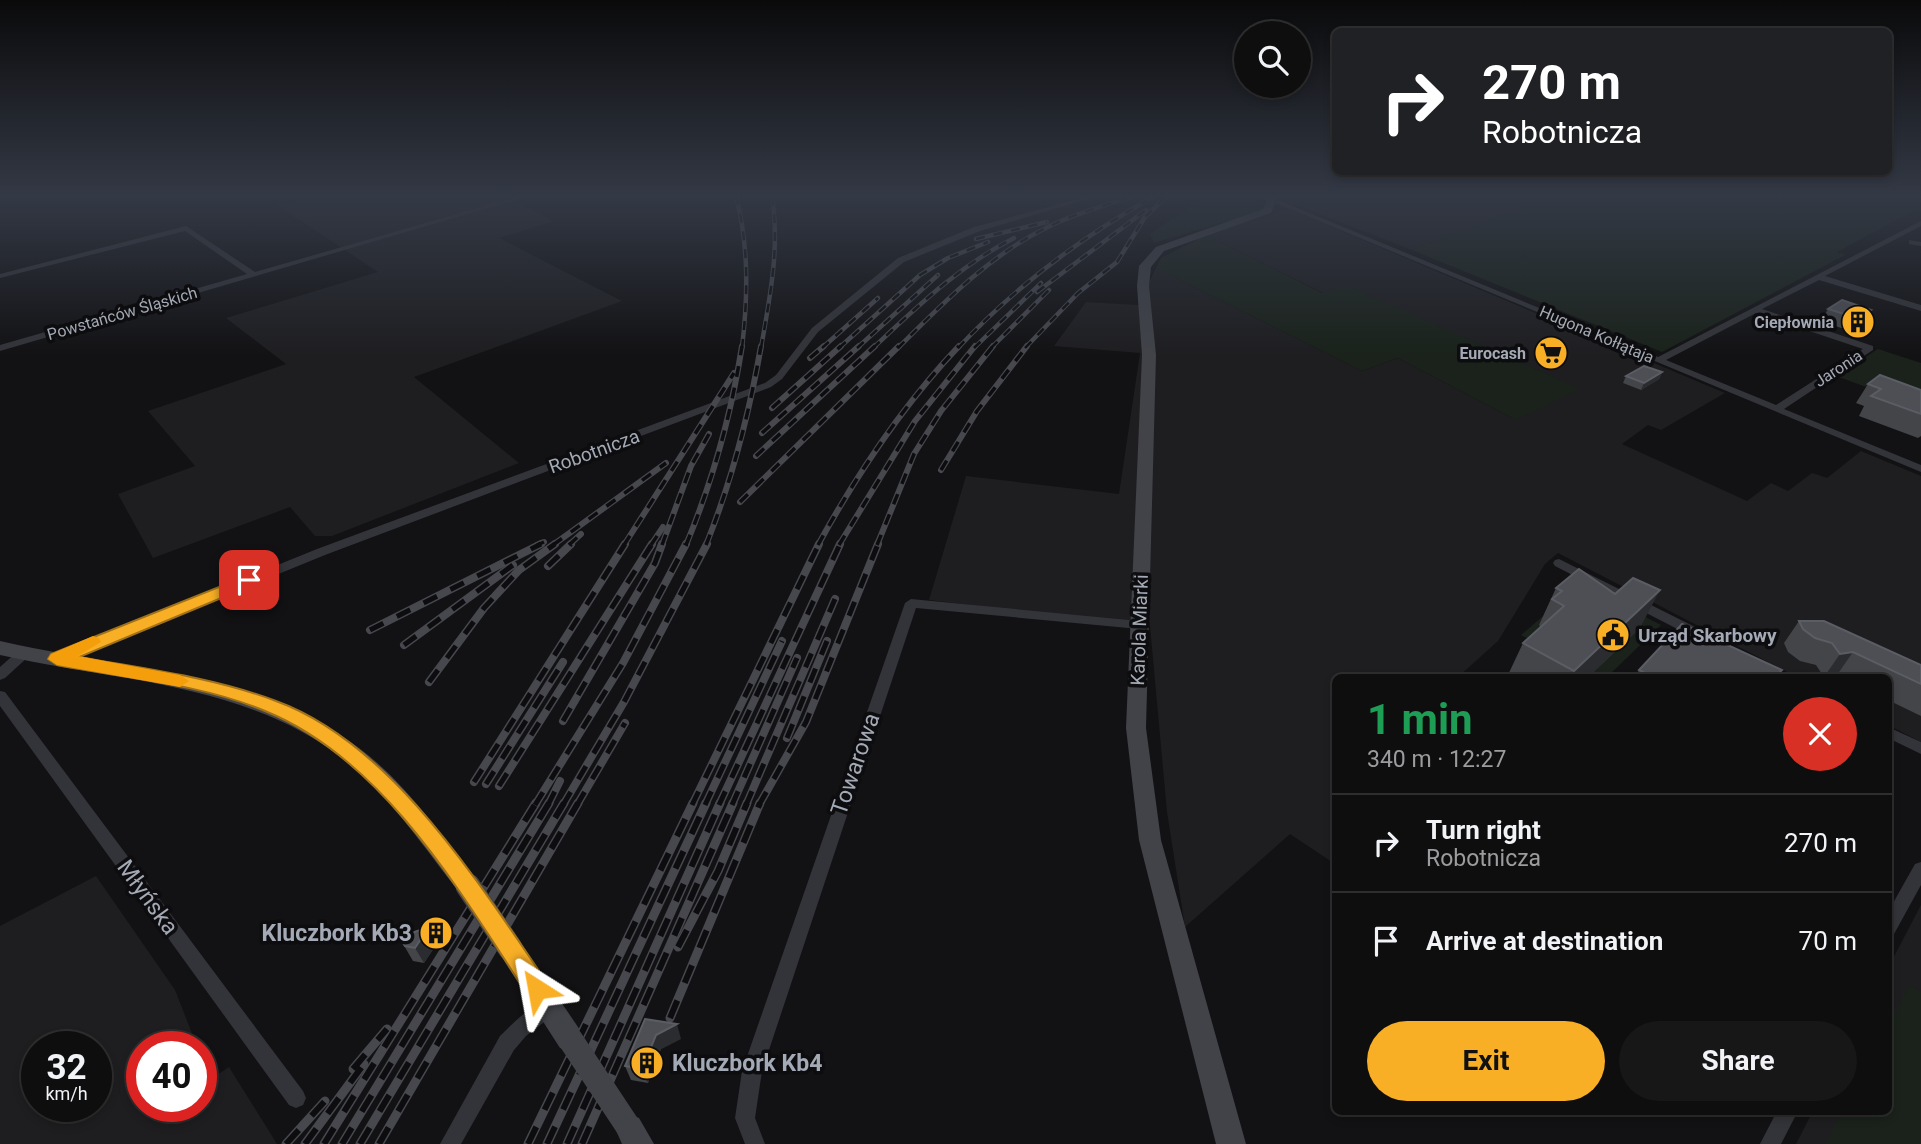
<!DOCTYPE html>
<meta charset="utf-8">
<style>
:root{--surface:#0e0e0f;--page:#171718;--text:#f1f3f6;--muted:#9b9c9e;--line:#2e2e2f;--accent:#f8af26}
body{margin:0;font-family:Roboto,sans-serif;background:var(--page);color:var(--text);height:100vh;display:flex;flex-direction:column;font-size:26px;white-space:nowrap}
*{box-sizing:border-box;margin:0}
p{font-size:23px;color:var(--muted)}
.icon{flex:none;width:38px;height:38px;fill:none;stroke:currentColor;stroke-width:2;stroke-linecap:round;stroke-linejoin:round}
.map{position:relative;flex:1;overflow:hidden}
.drawer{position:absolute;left:1332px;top:674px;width:560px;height:441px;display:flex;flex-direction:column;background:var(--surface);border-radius:10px;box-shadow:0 4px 10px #0003,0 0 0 2px var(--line)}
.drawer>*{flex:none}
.top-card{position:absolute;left:1332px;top:28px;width:560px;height:147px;border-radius:10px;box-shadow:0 4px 10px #0003,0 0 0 2px var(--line);background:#202124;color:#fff;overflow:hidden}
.tools{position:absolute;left:1234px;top:21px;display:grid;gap:14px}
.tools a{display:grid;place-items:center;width:77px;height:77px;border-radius:50%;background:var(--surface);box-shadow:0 4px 10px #0003,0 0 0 2px var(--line);font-size:35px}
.speed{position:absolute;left:21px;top:1031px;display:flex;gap:14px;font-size:35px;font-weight:700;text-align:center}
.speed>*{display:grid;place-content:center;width:91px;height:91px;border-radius:50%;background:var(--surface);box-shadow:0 4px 10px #0003,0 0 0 2px var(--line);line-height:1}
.speed small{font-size:18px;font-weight:400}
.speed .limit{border:10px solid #d22;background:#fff;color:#111}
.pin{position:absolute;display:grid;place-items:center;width:60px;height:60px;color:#fff;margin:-30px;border-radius:14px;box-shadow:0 4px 10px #0006}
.me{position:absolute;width:77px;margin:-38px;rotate:326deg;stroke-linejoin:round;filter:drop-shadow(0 0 5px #0008)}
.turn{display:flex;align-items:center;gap:24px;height:147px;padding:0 35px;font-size:32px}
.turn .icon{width:91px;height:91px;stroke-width:2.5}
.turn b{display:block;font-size:49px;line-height:60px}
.round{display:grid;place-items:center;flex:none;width:74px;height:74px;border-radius:37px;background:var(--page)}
.overview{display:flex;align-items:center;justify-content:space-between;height:119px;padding:0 35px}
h1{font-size:42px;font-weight:700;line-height:52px;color:#1e9e55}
.button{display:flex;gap:14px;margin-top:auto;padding:14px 35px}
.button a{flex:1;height:80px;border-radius:42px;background:var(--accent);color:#111;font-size:28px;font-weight:700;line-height:80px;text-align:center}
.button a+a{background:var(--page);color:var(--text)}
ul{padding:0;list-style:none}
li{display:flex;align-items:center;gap:21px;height:98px;padding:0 35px;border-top:2px solid var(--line)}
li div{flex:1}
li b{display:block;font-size:26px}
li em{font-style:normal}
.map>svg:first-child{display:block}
.built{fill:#1e1e21;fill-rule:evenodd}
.green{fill:#1a221b}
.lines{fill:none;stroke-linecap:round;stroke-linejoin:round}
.street{fill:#333439;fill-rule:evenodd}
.secondary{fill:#414349;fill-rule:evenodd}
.rail-far3-casing{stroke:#46484e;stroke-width:4.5}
.rail-far2-casing{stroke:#46484e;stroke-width:6}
.rail-far1-casing{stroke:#46484e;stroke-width:8}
.rail-casing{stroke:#46484e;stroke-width:9}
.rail-far3{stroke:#0d0d0f;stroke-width:2.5;stroke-dasharray:9;stroke-linecap:butt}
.rail-far2{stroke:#0d0d0f;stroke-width:3.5;stroke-dasharray:11;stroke-linecap:butt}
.rail-far1{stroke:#0d0d0f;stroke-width:5;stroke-dasharray:15;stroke-linecap:butt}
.rail{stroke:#0d0d0f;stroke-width:6;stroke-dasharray:19;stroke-linecap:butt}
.secondary-bridge{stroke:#414349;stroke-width:25}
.wall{fill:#434549}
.shaded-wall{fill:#2b2c2f}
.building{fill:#4e4f55;stroke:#5b5d64;stroke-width:2}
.route{fill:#f8af26;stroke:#a17219;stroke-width:2}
.slow{fill:#f59e0b}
.labels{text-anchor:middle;stroke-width:7;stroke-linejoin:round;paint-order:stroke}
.far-street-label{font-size:16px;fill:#a3a9b5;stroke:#0d0d0f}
.far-poi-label{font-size:16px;font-weight:bold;fill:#a3a9b5;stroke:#0d0d0f;text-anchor:end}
.street-label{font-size:19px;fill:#a3a9b5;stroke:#0d0d0f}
.poi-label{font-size:19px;font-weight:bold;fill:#a3a9b5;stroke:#0d0d0f;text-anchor:start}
.near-street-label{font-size:23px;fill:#a3a9b5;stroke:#0d0d0f}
.near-poi-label{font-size:23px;font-weight:bold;fill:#a3a9b5;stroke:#0d0d0f;text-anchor:end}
</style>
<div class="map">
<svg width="1921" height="1144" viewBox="0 0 1921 1144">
<rect width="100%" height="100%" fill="#121214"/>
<!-- built -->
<g class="built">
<polygon points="315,196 504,196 554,221 499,238 622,301 414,377 519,463 332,536 315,536 290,507 153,558 118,494 195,466 148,411 286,364 226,318 378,272 277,205"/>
<polygon points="1273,196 1553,196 1412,250"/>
<polygon points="1289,209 1725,393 1661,430 1648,425 1622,444 1747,501 1771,483 1788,491 1812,473 1827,478 1861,451 1921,476 1921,742 1888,725 1888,677 1797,677 1558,553 1545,564 1498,641 1458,677 1335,677 1335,864 1290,834 1185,927 1167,812 1150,626 929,600 966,476 1119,494 1140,353 1054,346 1086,302 1138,305 1156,268 1362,371 1398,358 1516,420 1323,293 1206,235"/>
<path d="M96 876 175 990 197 1046H142V1106H201V1055L212 1078 229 1067 277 1144H0V926ZM96 1046V1106H37V1046Z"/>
<polygon points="1921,905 1921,1144 1796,1144 1813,1111 1888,1111 1888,968"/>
</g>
<!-- green -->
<g class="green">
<polygon points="1206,196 1252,196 1265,207 1256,212 1154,243 1150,234"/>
<polygon points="1553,196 1921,196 1921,212 1915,210 1837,252 1845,255 1662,352 1412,250"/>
<polygon points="1206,235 1322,293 1346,285 1580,389 1516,420 1398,358 1362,371 1156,268 1161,258"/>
<polygon points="1878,349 1921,363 1921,407 1836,376"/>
<polygon points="1580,584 1661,625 1607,677 1599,677 1521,635"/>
<polygon points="1910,985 1921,992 1921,1144 1825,1144 1843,1111 1888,1111 1888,1026"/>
</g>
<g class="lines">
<!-- street -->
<g class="street">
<polygon points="520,196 529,196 0,351 0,345 247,274 185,231 0,278 0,274 186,226 255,272"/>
<polygon points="1089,196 1098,196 980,231 904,262 818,332 782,379 771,387 325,555 62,662 52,662 50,659 52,656 317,549 765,383 776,375 812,328 898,258 974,227"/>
<path d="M1273 198 1658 357 1921 221V226L1825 276 1921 305V311L1819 280 1762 309 1873 346V350L1784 409 1921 465V472L1271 201 1270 200ZM1756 313 1863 349 1776 405 1666 360Z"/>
<polygon points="1909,240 1921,242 1921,246 1909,244"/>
<polygon points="1559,559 1701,630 1703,633 1696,637 1691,636 1555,566 1553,563 1555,560"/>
<polygon points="911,599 1139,621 1146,625 1139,629 916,608 762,1071 755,1118 765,1144 745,1144 735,1118 742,1071 905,603"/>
<polygon points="23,649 28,651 30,654 28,657 5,678 0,680 0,667 18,651"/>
<polygon points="0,691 5,692 303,1091 306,1098 303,1105 296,1108 289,1105 0,706"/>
<polygon points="1888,727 1921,742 1921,754 1888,738"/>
<polygon points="1921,862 1921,885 1894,934 1888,937 1888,912 1915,864"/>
<path d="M549 998 556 1001 558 1007 556 1013 526 1036 514 1050 461 1144H440L500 1036C514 1022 531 1005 549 998Z"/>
<polygon points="1777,1111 1798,1111 1781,1144 1760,1144"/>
</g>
<!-- secondary -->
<g class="secondary">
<polygon points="1256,196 1277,198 1271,213 1164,251 1151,267 1149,286 1156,355 1146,728 1161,840 1246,1144 1216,1144 1139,840 1126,728 1142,355 1137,286 1139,266 1156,247 1263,209 1267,201"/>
<path d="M0 641C121 669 256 671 359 748 406 783 440 834 476 879L480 886 476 893 468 896 460 893C424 848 391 797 346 761 249 683 116 681 0 655Z"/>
<polygon points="510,937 519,940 580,1030 583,1039 580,1048 570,1052 560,1048 501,956 497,948 501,940"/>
<polygon points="629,1114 639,1118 654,1144 622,1144 615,1128 619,1118"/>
</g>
<defs>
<g id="rail-far3">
<path d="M736 196C749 246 748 296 742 348"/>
<polyline points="976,239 1047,222"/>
<polyline points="1037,292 1146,210"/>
<path d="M761 348C770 296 780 249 772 196"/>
<polyline points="822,348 878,298"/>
<polyline points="839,348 920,275 948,258 988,242"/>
<polyline points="857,348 938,275"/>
<path d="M873 348C918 306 959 266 1014 238"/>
<path d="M898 348C943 303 992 253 1050 226 1076 213 1105 206 1132 196"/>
<path d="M958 348C1016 286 1081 237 1155 196"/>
<polyline points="974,348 1041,283"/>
<polyline points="991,348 1049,290"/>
<polyline points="1025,348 1078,293 1117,262 1145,217 1167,196"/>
</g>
<g id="rail-far2">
<polyline points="810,358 824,346"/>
<polyline points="772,408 841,346"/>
<polyline points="762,433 859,346"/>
<polyline points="756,456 875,346"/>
<polyline points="941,470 977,411 1027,346"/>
<polyline points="740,502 899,346"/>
<polyline points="537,545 544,542"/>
<polyline points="553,545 666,463"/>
<polyline points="569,545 581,534"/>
<polyline points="624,545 734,373"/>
<polyline points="651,545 663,527"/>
<polyline points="662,545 691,466 709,434"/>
<path d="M686 545C713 480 731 416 742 346"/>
<path d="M706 545C732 480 749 415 761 346"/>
<path d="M818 545C857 474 903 405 959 346"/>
<polyline points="839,545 915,421 975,346"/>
<polyline points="877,545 914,454 941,411 993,346"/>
</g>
<g id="rail-far1">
<polyline points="548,566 571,544"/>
<polyline points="370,630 541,544"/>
<polyline points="404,645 513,565"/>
<polyline points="429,682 484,608 519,570 555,544"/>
<polyline points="563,721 655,563 662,544"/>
<polyline points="787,738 827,641"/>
<polyline points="474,782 625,544"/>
<polyline points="486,784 563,662"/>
<polyline points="499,786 652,544"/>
<polyline points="535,805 623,663 686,544"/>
<polyline points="548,805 560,781"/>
<polyline points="563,805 624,702 707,544"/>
<polyline points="577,805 625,723"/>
<polyline points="692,805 819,544"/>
<polyline points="705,805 782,641"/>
<polyline points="719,805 840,544"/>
<polyline points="732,805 797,658"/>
<polyline points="746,805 835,599"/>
<polyline points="759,805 806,722 878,544"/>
</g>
<g id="rail">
<polyline points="678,947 718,871 747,803"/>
<polyline points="670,1018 760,803"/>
<polyline points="353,1069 387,1029"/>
<polyline points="286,1144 325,1101"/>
<polyline points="305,1144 364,1064"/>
<polyline points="324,1144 536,803"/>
<polyline points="342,1144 549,803"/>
<polyline points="360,1144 564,803"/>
<polyline points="379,1144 578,803"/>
<polyline points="528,1144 693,803"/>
<polyline points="547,1144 706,803"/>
<polyline points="567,1144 720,803"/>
<polyline points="582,1144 733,803"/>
</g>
</defs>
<!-- rail-far3 casing -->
<use href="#rail-far3" class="rail-far3-casing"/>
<!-- rail-far2 casing -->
<use href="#rail-far2" class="rail-far2-casing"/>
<!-- rail-far1 casing -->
<use href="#rail-far1" class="rail-far1-casing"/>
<!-- rail casing -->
<use href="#rail" class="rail-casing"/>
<!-- rail-far3 -->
<use href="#rail-far3" class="rail-far3"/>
<!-- rail-far2 -->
<use href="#rail-far2" class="rail-far2"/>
<!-- rail-far1 -->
<use href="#rail-far1" class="rail-far1"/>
<!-- rail -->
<use href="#rail" class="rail"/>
<!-- secondary-bridge -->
<g class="secondary-bridge">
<polyline points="468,886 510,948"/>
<polyline points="570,1039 629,1128"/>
</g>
</g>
<!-- wall -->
<g class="wall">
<polygon points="1828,309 1871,310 1864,322 1850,331 1821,321"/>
<polygon points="1662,372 1659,379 1641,390 1623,383 1626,376"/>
<polygon points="1868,384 1921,390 1921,436 1918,438 1859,416 1864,406 1856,403"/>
<polygon points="1556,588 1615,594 1640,628 1588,677 1507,677 1523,643 1539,629 1540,626 1539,625"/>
<polygon points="1799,621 1921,665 1921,716 1888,700 1888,677 1842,677 1837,675 1824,677 1816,665 1800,661 1788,652 1784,643"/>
<polygon points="1639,670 1789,677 1635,677"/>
<polygon points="399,937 438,942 424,963 413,961"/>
<polygon points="681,1039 661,1049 648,1083 631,1080 625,1066"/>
</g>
<!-- shaded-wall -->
<g class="shaded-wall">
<polygon points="1871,310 1864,322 1850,331 1857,318"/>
<polygon points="1662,372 1659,379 1641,390 1644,383"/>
<polygon points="1660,590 1640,628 1588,677 1571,677 1574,671"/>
<polygon points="1853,652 1837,675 1824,677 1840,654"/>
<polygon points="429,927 438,942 424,963 415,948"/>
<polygon points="677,1024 681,1039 661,1049 648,1083 642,1069 656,1035"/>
</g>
<!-- building -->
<g class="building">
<polygon points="1842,300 1871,310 1857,318 1828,309"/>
<polygon points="1644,366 1662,372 1644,383 1626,376"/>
<polygon points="1880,375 1921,390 1921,414 1871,396 1881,389 1868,384"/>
<polygon points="1579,569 1615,594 1633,578 1660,590 1574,671 1523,643 1564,606 1552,599 1562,591 1556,588"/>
<polygon points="1799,621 1824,621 1921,665 1921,684 1853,652 1840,654 1832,643 1815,638 1803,629"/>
<polygon points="1682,624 1782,670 1779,673 1789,677 1653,677 1639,670"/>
<polygon points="429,927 415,948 405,946 399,937"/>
<polygon points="645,1019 677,1024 656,1035 642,1069 625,1066"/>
</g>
<!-- sky -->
<linearGradient id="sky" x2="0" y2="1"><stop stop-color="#0a0a0b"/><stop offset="0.55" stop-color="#333945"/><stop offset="1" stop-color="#333945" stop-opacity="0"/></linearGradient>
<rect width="1921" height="356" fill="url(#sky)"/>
<!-- route -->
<path class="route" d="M249 575 255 577V584L79 657C145 669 213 677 276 701 392 743 479 884 546 981L549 989 546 997 537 1000 529 997C462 895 384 759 265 711 201 684 125 678 57 665L48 659 51 654Z"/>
<!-- slow -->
<polygon class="slow" points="93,636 99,638 101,642 78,656 180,675 189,681 180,687 57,665 48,659 51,654"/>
<!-- icons -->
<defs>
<symbol id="building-disc" viewBox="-11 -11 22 22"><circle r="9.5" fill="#f8af26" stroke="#0d0d0f"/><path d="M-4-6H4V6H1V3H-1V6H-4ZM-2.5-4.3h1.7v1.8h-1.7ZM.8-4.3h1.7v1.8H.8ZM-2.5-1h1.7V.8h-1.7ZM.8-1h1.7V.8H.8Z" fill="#111"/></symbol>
<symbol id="supermarket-disc" viewBox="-11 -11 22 22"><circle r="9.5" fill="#f8af26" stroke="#0d0d0f"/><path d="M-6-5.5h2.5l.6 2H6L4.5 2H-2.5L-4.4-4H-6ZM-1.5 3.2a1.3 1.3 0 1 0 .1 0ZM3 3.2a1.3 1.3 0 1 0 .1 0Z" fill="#111"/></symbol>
<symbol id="civic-disc" viewBox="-11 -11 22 22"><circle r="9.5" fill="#f8af26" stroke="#0d0d0f"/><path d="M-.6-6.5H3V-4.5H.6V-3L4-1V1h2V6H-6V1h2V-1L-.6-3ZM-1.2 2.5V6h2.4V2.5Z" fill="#111"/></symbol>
</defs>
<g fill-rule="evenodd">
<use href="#building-disc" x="1839" y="303" width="38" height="38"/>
<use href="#supermarket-disc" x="1532" y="334" width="38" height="38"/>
<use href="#civic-disc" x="1594" y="616" width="38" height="38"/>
<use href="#building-disc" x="417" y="914" width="38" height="38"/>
<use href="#building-disc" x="628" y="1044" width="38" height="38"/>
</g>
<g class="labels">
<!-- far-street labels -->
<g class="far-street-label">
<text transform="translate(122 313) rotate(-16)" y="6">Powstańców Śląskich</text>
<text transform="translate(1597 334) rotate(23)" y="6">Hugona Kołłątaja</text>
<text transform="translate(1838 368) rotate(-33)" y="6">Jaronia</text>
</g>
<!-- far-poi labels -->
<g class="far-poi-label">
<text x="1834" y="328">Ciepłownia</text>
<text x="1526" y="359">Eurocash</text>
</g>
<!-- street labels -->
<g class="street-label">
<text transform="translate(594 451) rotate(-20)" y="7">Robotnicza</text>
<text transform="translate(1139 630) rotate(-88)" y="7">Karola Miarki</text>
</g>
<!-- poi labels -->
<g class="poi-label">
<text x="1638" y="642">Urząd Skarbowy</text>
</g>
<!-- near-street labels -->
<g class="near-street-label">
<text transform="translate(855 764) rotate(-71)" y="8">Towarowa</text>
<text transform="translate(148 897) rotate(54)" y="8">Młyńska</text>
</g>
<!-- near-poi labels -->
<g class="near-poi-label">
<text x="412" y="941">Kluczbork Kb3</text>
<text x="672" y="1071" text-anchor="start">Kluczbork Kb4</text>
</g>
</g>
</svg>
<div class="tools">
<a><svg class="icon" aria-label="search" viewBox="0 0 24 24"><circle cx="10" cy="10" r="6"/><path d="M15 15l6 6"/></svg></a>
</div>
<div class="speed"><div>32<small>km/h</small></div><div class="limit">40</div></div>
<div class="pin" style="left:249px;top:580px;background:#d93025"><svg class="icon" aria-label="arrive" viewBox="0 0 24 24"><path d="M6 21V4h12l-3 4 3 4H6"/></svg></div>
<svg class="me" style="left:537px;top:989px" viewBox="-20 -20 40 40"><path d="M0-17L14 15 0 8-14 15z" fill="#f8af26" stroke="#fff" stroke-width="4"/></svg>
<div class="top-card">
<div class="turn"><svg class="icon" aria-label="right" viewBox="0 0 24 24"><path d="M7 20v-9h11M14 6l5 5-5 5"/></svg><div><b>270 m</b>Robotnicza</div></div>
</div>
<section class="drawer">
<div class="overview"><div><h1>1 min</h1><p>340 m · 12:27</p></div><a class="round" style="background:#d93025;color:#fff"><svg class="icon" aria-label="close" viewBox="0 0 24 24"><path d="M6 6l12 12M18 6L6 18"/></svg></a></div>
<ul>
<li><svg class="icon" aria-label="right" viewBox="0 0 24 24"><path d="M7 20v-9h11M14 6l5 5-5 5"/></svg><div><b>Turn right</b><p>Robotnicza</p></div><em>270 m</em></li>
<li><svg class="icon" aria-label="arrive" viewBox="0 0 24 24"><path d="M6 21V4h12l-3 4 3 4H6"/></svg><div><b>Arrive at destination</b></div><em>70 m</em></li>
</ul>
<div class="button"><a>Exit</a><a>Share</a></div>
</section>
</div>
